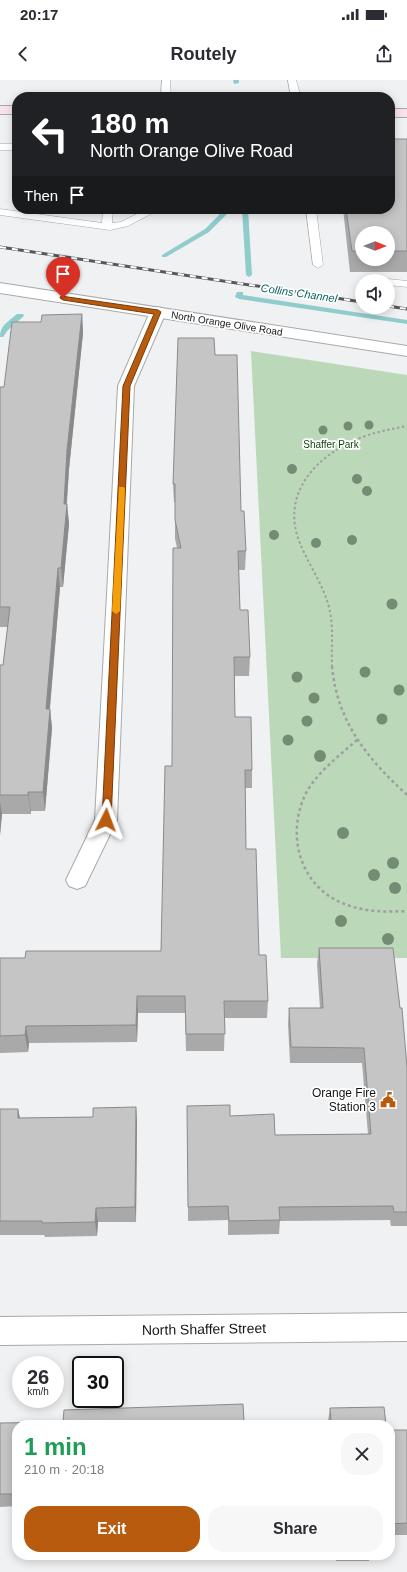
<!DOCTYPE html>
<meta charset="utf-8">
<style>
:root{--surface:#fff;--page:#f7f7f7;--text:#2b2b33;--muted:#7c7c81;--accent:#b95b0e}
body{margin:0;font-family:Helvetica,sans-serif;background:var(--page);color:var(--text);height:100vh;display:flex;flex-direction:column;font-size:15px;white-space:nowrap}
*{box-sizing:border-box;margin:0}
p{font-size:13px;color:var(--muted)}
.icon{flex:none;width:22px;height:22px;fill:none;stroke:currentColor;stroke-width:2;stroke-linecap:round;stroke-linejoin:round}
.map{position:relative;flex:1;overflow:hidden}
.drawer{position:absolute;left:12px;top:1340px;width:383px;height:140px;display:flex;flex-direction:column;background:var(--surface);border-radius:16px;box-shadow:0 2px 10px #0003}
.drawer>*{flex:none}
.top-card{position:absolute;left:12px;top:12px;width:383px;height:122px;border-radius:16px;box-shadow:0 2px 10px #0003;background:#202124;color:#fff;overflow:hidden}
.needle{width:26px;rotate:90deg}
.fabs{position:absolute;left:355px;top:146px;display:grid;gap:8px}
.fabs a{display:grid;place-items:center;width:40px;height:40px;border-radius:50%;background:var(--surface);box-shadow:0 2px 10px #0003;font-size:20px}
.speed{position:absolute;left:12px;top:1276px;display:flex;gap:8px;font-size:20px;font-weight:700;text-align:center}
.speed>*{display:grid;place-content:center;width:52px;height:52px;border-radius:50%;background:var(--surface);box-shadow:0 2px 10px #0003;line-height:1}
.speed small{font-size:10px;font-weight:400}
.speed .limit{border:2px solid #111;border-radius:6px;background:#fff;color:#111}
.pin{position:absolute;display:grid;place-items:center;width:34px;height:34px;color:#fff;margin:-41px -17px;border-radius:50% 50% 50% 0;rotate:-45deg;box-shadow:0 0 4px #0007}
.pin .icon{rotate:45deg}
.me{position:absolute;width:44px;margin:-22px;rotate:3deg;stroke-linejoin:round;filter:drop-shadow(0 0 3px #0008)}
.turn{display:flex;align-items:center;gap:14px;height:84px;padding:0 12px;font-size:18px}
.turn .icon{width:52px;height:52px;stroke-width:2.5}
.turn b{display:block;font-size:28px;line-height:34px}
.then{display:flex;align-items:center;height:38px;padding:0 12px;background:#0003;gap:8px;font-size:15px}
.round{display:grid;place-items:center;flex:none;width:42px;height:42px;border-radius:16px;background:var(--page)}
.head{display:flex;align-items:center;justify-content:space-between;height:68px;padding:0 12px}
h1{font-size:24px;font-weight:800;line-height:30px;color:#1e9e55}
.cta{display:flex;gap:8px;margin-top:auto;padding:8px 12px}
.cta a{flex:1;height:46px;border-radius:16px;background:var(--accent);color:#fff;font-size:16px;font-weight:800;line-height:46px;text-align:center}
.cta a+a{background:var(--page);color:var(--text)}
.status{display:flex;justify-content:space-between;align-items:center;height:28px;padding:0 20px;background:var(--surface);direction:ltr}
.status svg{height:11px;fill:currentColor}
header{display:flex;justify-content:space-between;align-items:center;height:52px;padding:0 12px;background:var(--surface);font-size:18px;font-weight:800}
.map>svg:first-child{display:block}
.green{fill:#bbd9b8}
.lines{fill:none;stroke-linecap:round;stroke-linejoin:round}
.stream{fill:#90cccc;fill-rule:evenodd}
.service-casing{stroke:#a7a9ab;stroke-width:1}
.minor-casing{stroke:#a7a9ab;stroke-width:2}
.tertiary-casing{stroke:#a7a9ab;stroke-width:2}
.secondary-casing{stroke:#a7a9ab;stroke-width:2}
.path-far1{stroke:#9e9fa1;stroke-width:2;stroke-dasharray:2.5 2.5;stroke-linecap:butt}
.path{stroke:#9e9fa1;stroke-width:2.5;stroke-dasharray:3 3;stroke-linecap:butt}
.service{fill:#fff;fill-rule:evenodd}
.minor{fill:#fff;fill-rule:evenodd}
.tertiary{fill:#fff;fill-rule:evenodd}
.secondary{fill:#f9e2e9;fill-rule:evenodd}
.rail-casing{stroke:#58585a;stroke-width:3}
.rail{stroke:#fff;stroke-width:2;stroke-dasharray:6;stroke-linecap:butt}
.tree{fill:#738d74}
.wall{fill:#aaa9aa;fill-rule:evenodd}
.shaded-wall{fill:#8b8a8b}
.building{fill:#c6c5c6;stroke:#8b8a8b}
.route{fill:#b95b0e;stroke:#783b09}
.slow{fill:#f59e0b}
.labels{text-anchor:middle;stroke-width:3.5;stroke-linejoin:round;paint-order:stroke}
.far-street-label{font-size:10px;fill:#151516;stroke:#fff}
.far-park-label{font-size:10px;fill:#0d3c0c;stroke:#fff}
.far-water-label{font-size:11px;font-style:italic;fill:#116465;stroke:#fff}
.poi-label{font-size:12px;fill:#151516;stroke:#fff;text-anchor:end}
.near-street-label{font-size:14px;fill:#151516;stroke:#fff}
</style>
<div class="status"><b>20:17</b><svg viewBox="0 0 49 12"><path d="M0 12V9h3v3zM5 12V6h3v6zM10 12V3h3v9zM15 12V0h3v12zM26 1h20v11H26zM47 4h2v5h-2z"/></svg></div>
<header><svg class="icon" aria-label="back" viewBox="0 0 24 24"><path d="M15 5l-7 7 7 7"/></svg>Routely<svg class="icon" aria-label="share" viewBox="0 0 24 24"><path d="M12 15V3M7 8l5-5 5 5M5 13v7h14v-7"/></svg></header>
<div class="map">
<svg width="407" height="1492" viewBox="0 0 407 1492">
<rect width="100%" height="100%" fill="#eff1f3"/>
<!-- green -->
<polygon class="green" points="251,271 407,295 407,878 281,878"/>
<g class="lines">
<!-- stream -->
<g class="stream">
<polygon points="233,0 239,0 239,3 234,4"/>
<polygon points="225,129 232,129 209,152 166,177 162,177 162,175 205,149"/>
<polygon points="242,129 248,129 252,195 249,197 246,195"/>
<polygon points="237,212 243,212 243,215 407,240 407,244 239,219 235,217"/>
<path d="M17 234H23L24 236 8 250 3 257H0C0 245 8 242 17 234Z"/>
</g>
<defs>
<g id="service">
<polygon points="162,0 170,0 171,17 161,17"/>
<polygon points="288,0 296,0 301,17 291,17"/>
<rect x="0" y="64" width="17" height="6"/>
<polygon points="0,129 102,143 103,129 113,129 112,143 121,142 147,129 160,129 128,146 110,150 0,135"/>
<polygon points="306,129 316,129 323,185 318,188 313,185"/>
<polygon points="373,198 381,199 382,201 368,201"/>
<polygon points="388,199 407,201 407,207 388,205 388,201 383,201"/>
</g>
<polygon id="minor" points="158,227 164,229 166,232 134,306 117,740 85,806 77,809 69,806 66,800 95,740 118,306 150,232 152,229"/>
<g id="tertiary">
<polygon points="0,203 407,266 407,276 0,213"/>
<polygon points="407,1233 407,1261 0,1265 0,1237"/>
</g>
<g id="secondary">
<rect x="0" y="26" width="17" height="8"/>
<rect x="390" y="29" width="17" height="8"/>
</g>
</defs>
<!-- service casing -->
<use href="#service" class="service-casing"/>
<!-- minor casing -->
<use href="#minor" class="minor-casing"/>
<!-- tertiary casing -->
<use href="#tertiary" class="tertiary-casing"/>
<!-- secondary casing -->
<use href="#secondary" class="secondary-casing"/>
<!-- path-far1 -->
<path class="path-far1" d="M332 587C331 567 334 547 329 527 322 501 305 480 297 455 284 408 320 374 360 358 375 352 391 349 407 346"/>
<!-- path -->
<g class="path">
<path d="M332 586C337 642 367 678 407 715"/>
<path d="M357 660C339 676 316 693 305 715 285 759 302 811 350 826 368 832 388 832 407 831"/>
</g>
<!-- service -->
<use href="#service" class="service"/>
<!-- minor -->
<use href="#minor" class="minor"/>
<!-- tertiary -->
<use href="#tertiary" class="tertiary"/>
<!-- secondary -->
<use href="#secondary" class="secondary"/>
<defs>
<g id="rail">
<polyline points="0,167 362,222"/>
<polyline points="388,226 407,229"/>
</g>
</defs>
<!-- rail casing -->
<use href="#rail" class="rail-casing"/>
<!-- rail -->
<use href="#rail" class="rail"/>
</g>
<!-- trees -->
<g class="tree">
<circle cx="369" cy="345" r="4.5"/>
<circle cx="348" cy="346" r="4.5"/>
<circle cx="323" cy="350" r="4.5"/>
<circle cx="292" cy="389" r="5"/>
<circle cx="357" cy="399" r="5"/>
<circle cx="367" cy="411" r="5"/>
<circle cx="274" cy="455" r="5"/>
<circle cx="352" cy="460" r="5"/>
<circle cx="316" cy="463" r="5"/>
<circle cx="392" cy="524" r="5.5"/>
<circle cx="365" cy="592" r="5.5"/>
<circle cx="297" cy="597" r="5.5"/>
<circle cx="399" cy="610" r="5.5"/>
<circle cx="314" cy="618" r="5.5"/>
<circle cx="382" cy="639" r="5.5"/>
<circle cx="307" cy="641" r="5.5"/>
<circle cx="288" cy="660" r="5.5"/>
<circle cx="320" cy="676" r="6"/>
<circle cx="343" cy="753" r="6"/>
<circle cx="393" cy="783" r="6"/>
<circle cx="374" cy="795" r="6"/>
<circle cx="395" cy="808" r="6"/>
<circle cx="341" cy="841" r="6"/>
<circle cx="388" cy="859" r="6"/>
</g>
<!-- wall -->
<g class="wall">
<path d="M407 59V192H350L343 129H390ZM362 153H388V179H362Z"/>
<polygon points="82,234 83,253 69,389 67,424 69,444 63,507 60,507 50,629 52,648 45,731 31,731 31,734 2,734 0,755 0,585 3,585 8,547 0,547 0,307 4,307 41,242"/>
<polygon points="215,275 241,431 246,471 245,490 239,490 240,530 250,577 249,596 235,596 235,637 252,690 252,708 245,708 246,769 259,875 268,921 267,938 225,938 224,971 186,971 185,933 138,933 137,962 29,963 28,972 0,973 0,878 25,878 161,871 172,686 177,468 175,459 175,422 174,422 173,404"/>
<polygon points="319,868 400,928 407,987 407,1146 391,1146 390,1140 280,1141 279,1154 228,1155 228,1140 188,1141 188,1127 230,1036 275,1055 368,1054 362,983 290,983 288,944 289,928 320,928 317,884"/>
<polygon points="136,1027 137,1042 136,1142 98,1142 97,1156 45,1157 44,1155 0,1155 0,1029 18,1029 20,1038 93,1037"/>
<polygon points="330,1328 386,1345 17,1345 17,1426 0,1427 0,1343 328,1341"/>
<rect x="390" y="1350" width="17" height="105"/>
<polygon points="336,1475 370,1475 369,1481 336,1481"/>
</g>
<!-- shaded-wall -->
<g class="shaded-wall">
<polygon points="82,234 83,253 69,389 65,444 64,424 67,370"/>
<polygon points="67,424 69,444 63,507 61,488"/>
<polygon points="58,488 60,507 48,648 46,629"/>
<polygon points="50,629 52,648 45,731 43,712"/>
<polygon points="28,712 31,731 31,734 28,715"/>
<polygon points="0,722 2,734 0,755"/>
<polygon points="137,916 138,933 137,962 136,945"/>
<polygon points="26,946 29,963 28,972 25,955"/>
<polygon points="136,1027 137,1042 136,1142 135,1127"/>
<polygon points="18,1029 21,1044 18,1038"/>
<polygon points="96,1128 98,1142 97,1156 95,1142"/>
</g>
<!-- building -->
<g class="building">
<polygon points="390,59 407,59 407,171 388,171 388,153 362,153 362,171 352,171 346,129 390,129"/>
<polygon points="82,234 67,370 64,424 67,424 61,488 58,488 46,629 50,629 43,712 28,712 28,715 0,715 0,585 3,585 10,527 0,527 0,307 4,307 12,242 41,242 42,235"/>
<polygon points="178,258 214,258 215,275 237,275 241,431 244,431 246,471 238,471 240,530 248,530 250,577 234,577 235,637 251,637 252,690 245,690 246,769 256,769 259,875 266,875 268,921 224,921 225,954 186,954 185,916 137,916 136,945 26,946 25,955 0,956 0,878 25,878 26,871 161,871 165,686 172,686 173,468 181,468 175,440 175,404 173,404"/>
<polygon points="319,868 393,868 400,928 402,928 407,987 407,1132 394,1132 393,1126 279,1127 280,1140 229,1141 228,1126 188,1127 187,1026 230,1025 230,1036 274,1034 275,1055 371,1054 364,968 291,967 289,928 323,928"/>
<polygon points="136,1027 135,1127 96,1128 95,1142 42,1143 42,1141 0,1141 0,1029 18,1029 18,1038 93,1037 93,1028"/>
<polygon points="243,1324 244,1341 331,1341 330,1328 384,1327 386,1345 17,1345 17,1414 0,1414 0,1343 63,1342 64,1330"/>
<polygon points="390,1350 407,1350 407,1443 390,1444"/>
</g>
<!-- route -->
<polygon class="route" points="61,216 158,230 161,232 130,306 111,740 106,743 102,740 123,306 154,234 63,220 60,218"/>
<!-- slow -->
<polygon class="slow" points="119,407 124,407 125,409 120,531 116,534 112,531"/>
<!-- icons -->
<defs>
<symbol id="civic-bare" viewBox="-9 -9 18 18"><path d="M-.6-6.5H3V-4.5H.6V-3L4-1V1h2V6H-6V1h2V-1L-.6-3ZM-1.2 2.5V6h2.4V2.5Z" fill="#b95b0e" stroke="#fff" stroke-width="2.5" paint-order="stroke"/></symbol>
</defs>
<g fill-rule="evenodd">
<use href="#civic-bare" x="377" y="1009" width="22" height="22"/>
</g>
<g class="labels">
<!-- far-street labels -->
<g class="far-street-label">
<text transform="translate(227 243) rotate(9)" y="4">North Orange Olive Road</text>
</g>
<!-- far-park labels -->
<g class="far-park-label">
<text x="331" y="368">Shaffer Park</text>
</g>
<!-- far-water labels -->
<g class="far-water-label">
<text transform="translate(299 213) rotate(8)" y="4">Collins Channel</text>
</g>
<!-- poi labels -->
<g class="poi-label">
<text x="376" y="1017">Orange Fire<tspan x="376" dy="14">Station 3</tspan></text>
</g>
<!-- near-street labels -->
<g class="near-street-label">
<text transform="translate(204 1249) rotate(-1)" y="5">North Shaffer Street</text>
</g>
</g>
</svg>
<div class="fabs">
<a><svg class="needle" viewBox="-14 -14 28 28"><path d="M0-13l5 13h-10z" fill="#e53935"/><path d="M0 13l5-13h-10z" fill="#7c7c81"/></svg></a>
<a><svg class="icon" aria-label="sound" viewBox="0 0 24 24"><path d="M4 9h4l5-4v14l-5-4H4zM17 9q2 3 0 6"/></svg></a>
</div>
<div class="speed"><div>26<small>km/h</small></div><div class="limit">30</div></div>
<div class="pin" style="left:63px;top:218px;background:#d93025"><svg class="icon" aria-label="arrive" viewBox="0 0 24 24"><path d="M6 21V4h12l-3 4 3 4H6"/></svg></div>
<svg class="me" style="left:106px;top:740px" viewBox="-20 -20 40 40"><path d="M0-17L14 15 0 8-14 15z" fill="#b95b0e" stroke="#fff" stroke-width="4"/></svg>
<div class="top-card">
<div class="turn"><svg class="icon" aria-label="left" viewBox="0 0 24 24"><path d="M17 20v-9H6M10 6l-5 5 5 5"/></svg><div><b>180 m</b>North Orange Olive Road</div></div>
<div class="then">Then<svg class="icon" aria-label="arrive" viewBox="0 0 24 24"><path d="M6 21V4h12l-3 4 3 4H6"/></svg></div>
</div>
<section class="drawer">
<div class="head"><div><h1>1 min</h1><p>210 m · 20:18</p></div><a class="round"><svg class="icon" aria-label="close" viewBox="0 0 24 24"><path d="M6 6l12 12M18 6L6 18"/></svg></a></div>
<div class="cta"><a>Exit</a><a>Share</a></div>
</section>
</div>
